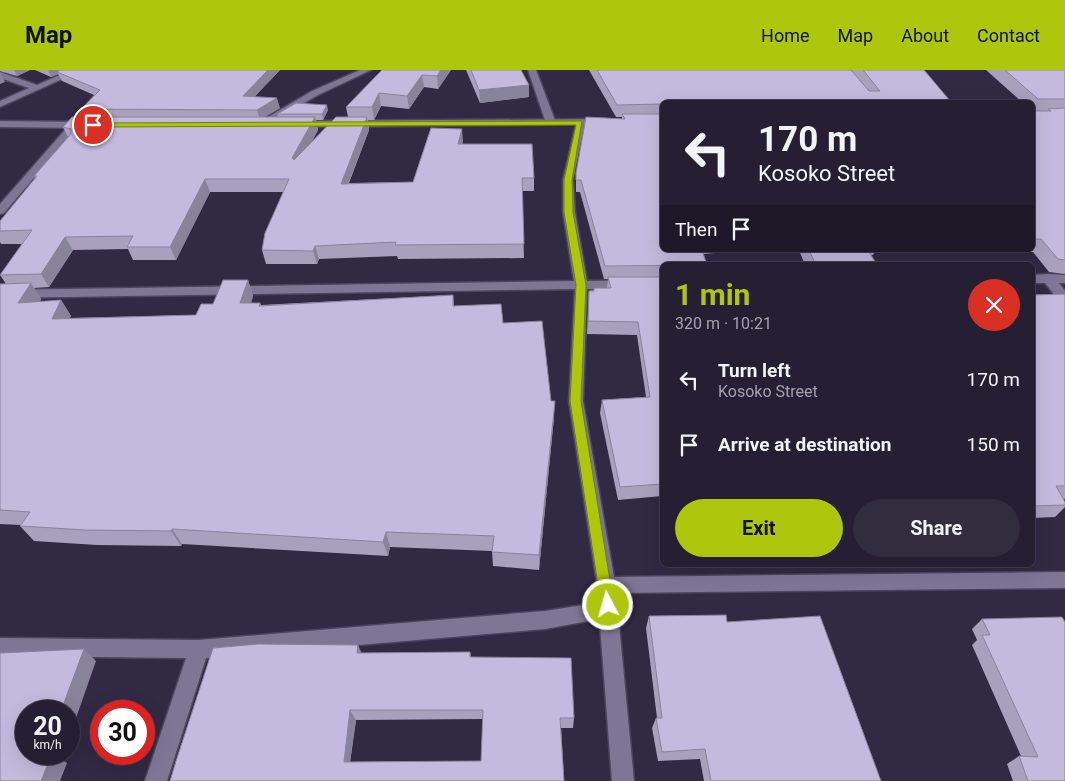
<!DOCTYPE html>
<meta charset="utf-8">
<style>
:root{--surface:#261f33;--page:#322c3f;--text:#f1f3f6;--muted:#a4a2ac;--line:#423d4e;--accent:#aec60b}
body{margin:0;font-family:Roboto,sans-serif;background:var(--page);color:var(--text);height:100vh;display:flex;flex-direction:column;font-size:19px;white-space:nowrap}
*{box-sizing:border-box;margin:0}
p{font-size:16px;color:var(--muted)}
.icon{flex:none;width:28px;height:28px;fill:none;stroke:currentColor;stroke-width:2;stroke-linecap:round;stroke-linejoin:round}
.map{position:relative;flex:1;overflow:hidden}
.details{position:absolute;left:660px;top:192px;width:375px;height:305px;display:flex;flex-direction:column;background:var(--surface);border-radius:8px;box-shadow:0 5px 20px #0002,0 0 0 1px var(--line)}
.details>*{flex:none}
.top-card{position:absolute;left:660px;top:30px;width:375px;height:152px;border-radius:8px;box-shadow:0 5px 20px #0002,0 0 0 1px var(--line);background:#261f33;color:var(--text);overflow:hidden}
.speed{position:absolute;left:15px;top:630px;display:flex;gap:10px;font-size:25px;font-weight:700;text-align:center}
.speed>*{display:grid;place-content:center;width:65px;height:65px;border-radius:50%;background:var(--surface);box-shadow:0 5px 20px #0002,0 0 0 1px var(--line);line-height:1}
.speed small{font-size:12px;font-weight:400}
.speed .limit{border:8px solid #d22;background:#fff;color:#111}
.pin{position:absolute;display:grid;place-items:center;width:42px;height:42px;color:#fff;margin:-21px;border:2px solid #fff;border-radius:50%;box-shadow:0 1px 5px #0007}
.me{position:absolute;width:55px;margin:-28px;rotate:354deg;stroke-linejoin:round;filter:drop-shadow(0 0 4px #0008)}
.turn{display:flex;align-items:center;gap:18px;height:105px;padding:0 15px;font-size:22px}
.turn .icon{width:65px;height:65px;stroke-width:2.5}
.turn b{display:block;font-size:35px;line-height:42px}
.then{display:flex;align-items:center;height:48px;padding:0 15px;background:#0003;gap:10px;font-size:19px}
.round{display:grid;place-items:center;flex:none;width:52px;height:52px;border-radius:26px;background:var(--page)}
.head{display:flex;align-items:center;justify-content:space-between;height:85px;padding:0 15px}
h1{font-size:30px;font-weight:700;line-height:38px;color:var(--accent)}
.action{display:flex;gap:10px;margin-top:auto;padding:10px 15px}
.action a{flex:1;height:58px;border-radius:30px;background:var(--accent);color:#111;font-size:20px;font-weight:700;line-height:58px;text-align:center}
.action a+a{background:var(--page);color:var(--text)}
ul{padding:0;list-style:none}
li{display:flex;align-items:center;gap:15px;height:65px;padding:0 15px}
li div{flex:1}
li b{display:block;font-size:19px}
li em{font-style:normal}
header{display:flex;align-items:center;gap:30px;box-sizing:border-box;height:70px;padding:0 25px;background:var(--accent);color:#111}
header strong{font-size:24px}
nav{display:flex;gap:28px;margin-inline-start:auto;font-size:18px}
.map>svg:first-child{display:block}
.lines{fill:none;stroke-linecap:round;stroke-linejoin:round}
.street-casing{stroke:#4d455d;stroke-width:3}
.secondary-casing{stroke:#4d455d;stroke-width:3}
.street{fill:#7f7696;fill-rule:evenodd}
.secondary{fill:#7f7696;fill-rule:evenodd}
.wall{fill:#a9a0be;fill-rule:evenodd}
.shaded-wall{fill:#89829b}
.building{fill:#c4badd;stroke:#89829b;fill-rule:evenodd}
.route{fill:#aec60b;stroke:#718107}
</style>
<header>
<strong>Map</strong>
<nav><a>Home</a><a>Map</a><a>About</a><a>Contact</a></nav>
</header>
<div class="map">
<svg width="1065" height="711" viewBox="0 0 1065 711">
<rect width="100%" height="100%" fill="#322944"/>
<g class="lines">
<defs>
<g id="street">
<polygon points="71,0 82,0 0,37 0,31 29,18 0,8 0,2 37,15"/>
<polygon points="360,0 371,0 318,25 264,56 256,54 312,21"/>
<polygon points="528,0 536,0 556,53 554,55 546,53"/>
<polygon points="577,50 585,52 573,110 575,142 587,211 662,210 662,218 587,219 583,331 614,507 1065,502 1065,518 616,523 634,711 612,711 599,542 594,549 588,551 545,559 206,588 167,711 145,711 186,588 0,586 0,568 199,570 545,541 583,535 597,514 569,331 575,219 0,228 0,220 574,211 563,142 563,110"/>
<polygon points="71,53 79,55 4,143 0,144 0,134"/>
<polygon points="1048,204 1065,205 1065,213 1059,213 1065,221 1065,233 1060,232 1045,213 1032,213 1032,205"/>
</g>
<g id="secondary">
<polygon points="606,49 611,52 609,54 297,57 292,54 297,51"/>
<polygon points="0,51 84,52 89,55 84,58 0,57"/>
</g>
</defs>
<!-- street casing -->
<use href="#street" class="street-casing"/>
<!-- secondary casing -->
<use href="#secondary" class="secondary-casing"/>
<!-- street -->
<use href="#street" class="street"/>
<!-- secondary -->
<use href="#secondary" class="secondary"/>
</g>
<!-- wall -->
<g class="wall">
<polygon points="0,0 30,0 17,6 0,1"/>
<polygon points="35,0 280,0 254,27 280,38 264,47 278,47 277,44 328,40 323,50 316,50 318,60 311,73 348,47 346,37 382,0 451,0 438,19 424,17 409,39 381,36 374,50 368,50 369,60 349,113 413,112 463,71 462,74 534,108 534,121 522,121 524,188 398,189 397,186 319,189 317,194 266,194 262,180 283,122 210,122 176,190 133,190 128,179 73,180 49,217 34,218 41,229 40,232 61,230 71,246 70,248 196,245 248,210 253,226 251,233 260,233 261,235 453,225 454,236 503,253 551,331 554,347 539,500 493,496 492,481 390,477 388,486 182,474 181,476 97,475 34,471 20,456 21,455 0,454 0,214 6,214 0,205 23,174 1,174 0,172 0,151 35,108 34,106 68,67 63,57 84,47 81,39 94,25 62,11 58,4 51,7"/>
<polygon points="466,0 521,0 529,27 480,33"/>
<polygon points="589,0 924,0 951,32 662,32 662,180 747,180 704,184 662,195 662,426 618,430 600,343 602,330 646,327 637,265 587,264 589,221 607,218 608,209 604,209 580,122 576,122 576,103 622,49 622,47 616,47"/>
<polygon points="986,0 1065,0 1065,204 1049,202 1033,182 938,182 937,180 1032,180 1032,32 1022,32"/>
<polygon points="799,180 876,180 873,185 871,185 877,195 805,195"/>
<polygon points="1065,224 1065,429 1063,429 1065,432 1065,437 1055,447 1032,448 1032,225"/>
<polygon points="649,546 727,552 881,711 704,711 700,689 658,691 652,658 656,648 657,648 646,558"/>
<polygon points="982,549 1065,711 1013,711 1007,694 1019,686 1021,686 972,575 977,570 972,559"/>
<path d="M470 582 471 587 574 648 573 658H561L564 711H170L361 583ZM483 649 481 691 350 692 356 650Z"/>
</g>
<!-- shaded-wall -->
<g class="shaded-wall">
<polygon points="14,0 30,0 17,6"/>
<polygon points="48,0 66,0 57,2 58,4 51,7"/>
<polygon points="268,0 280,0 246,36 243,26"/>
<polygon points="441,0 451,0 438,19 437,6"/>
<polygon points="0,2 5,12 0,14"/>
<polygon points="422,5 424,17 409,39 407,26"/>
<polygon points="529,15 529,27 480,33 479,20"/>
<polygon points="379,23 381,36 374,50 372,37"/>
<polygon points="277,28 280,38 260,50 257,40"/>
<polygon points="327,35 328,40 323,50 322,44"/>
<polygon points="315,47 318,60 296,101 292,88"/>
<polygon points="367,47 369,60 343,127 341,114"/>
<polygon points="462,59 463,71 459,87 458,74"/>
<polygon points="205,109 210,122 176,190 170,177"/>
<polygon points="65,167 73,180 49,217 41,204"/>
<polygon points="315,176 319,189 317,194 313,181"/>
<polygon points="248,210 253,226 246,249 240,233"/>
<polygon points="31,213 41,229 29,249 18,233"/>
<polygon points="61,230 71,246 62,265 52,249"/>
<polygon points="555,331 554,347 539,500 539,485"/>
<polygon points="172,459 182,474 181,476 171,461"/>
<polygon points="386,462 390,477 388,486 383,472"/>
<polygon points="358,575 363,586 357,583"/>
<polygon points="84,579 96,591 69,668 69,641 61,641"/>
<polygon points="350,640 356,650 349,700 344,692"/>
<polygon points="45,684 63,684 61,689 67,693 60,711 41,711"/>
</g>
<!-- building -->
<g class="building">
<polygon points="60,0 268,0 243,26 277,28 257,40 81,39 100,20 57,2"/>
<polygon points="382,0 441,0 437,6 422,5 407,26 379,23 372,37 346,37"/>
<polygon points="471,0 521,0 529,15 479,20"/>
<polygon points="597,0 851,0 869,21 880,21 863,0 924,0 951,32 662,32 662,34 617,35"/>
<polygon points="1005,0 1065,0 1065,29 1038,29"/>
<polygon points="296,33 327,35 322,44 277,44"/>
<polygon points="1065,38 1065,190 1058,189 1041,169 1032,169 1032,41 1051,41 1048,39"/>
<polygon points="622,44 662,44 662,180 702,180 707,195 605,196 581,110 576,110 576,103 586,47 625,49"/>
<polygon points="72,47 315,47 292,88 294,90 336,47 367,47 341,114 413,112 431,58 462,59 458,74 532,74 534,108 522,108 524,174 395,175 396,172 315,176 313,181 262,180 265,163 289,109 205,109 170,177 127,177 133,166 65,167 41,204 0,205 32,160 0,161 0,151 37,106 34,106 71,64 71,59 63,57"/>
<polygon points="809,180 868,180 877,195 816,195"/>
<polygon points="608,207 662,207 662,414 620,417 602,330 650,327 638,252 588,251 589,221 594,221 594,218 611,218"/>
<polygon points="223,210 248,210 240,233 260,233 259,236 453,225 453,236 501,234 503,253 542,251 551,331 555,331 539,485 492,482 494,466 386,462 383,472 172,459 171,461 85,460 20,456 30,442 0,440 0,214 31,213 18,233 61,230 52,249 196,245 201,234 213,234"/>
<polygon points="1065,224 1065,416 1056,416 1065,432 1065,435 1032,436 1032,225"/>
<polygon points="726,545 727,552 820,546 881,711 711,711 705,679 662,682 656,648 662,648 649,546"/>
<polygon points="1062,547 1065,552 1065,711 1028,711 1019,686 1038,687 982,565 990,565 982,549"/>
<path d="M258 574 358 575 357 583 470 582V587L571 588 574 648H560L564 711H170L176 691 213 578ZM350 640H483L481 691 344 692Z"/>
<polygon points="84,579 61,641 26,641 26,684 52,684 41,711 0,711 0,583"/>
</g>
<!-- route -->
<polygon class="route" points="582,51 572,110 573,142 586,215 581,331 614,535 612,539 608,541 603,539 601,535 570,331 576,215 564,142 564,110 576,55 93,57 89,55 93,53"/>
</svg>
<div class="speed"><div>20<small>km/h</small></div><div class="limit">30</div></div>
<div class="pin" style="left:93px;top:55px;background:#d93025"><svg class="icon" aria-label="arrive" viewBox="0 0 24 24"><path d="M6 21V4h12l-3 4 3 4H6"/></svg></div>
<svg class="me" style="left:608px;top:535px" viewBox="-20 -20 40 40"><circle r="17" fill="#aec60b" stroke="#fff" stroke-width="3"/><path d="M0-11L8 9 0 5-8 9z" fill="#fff"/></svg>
<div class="top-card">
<div class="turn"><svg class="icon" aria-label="left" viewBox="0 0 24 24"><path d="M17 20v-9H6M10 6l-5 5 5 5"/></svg><div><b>170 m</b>Kosoko Street</div></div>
<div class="then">Then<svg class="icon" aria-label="arrive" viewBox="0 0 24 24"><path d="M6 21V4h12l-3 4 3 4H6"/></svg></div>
</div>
<section class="details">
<div class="head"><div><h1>1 min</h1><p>320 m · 10:21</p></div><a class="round" style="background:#d93025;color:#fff"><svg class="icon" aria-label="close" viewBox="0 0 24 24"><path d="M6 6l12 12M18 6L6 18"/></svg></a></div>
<ul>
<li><svg class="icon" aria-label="left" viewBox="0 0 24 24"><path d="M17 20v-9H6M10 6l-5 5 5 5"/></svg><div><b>Turn left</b><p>Kosoko Street</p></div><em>170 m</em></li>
<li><svg class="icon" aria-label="arrive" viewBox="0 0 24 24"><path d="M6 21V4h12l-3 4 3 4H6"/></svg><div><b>Arrive at destination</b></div><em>150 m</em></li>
</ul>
<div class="action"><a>Exit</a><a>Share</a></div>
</section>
</div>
